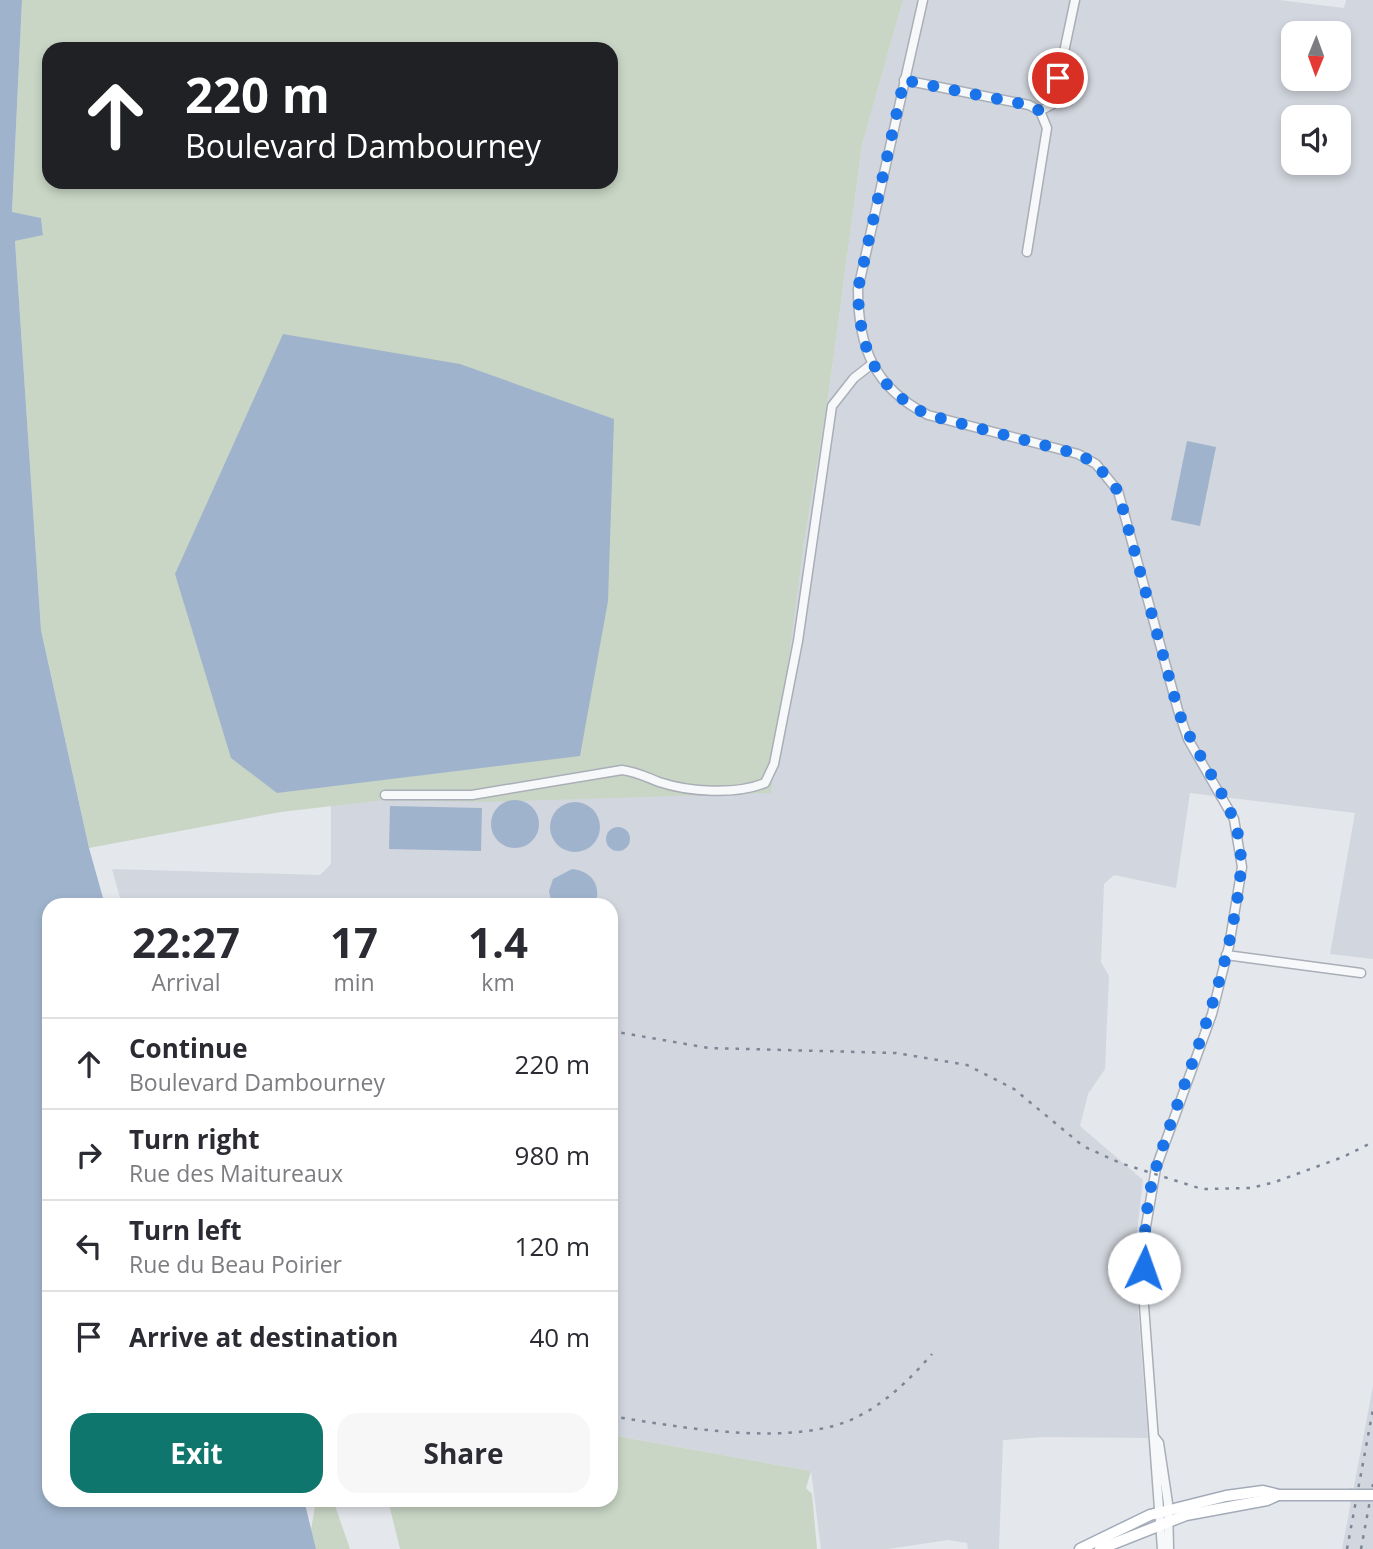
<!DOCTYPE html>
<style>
:root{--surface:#fff;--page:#f7f7f7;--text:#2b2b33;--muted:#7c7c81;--line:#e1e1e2;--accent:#0f766e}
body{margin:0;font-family:"Open Sans",sans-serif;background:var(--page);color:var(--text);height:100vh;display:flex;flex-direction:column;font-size:26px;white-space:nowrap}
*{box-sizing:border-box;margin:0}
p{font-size:23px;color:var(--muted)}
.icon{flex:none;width:38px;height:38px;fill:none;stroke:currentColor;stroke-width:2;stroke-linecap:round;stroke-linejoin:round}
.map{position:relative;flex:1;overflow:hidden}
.side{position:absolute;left:42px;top:898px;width:576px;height:609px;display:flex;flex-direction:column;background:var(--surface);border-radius:21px;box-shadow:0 4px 10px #0003}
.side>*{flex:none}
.guide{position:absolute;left:42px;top:42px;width:576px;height:147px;border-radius:21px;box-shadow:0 4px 10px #0003;background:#202124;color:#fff;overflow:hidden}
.needle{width:46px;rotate:181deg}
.tools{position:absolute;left:1281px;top:21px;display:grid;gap:14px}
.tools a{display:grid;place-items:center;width:70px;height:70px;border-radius:14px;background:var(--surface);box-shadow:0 4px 10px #0003;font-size:35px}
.pin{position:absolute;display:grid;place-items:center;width:60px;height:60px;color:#fff;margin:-30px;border:4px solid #fff;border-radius:50%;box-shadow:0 2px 7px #0007}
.me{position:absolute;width:77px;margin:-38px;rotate:3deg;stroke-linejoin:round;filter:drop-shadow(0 0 5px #0008)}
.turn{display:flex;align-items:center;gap:24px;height:147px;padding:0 28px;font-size:32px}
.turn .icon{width:91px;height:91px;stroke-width:2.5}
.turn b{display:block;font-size:49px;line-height:60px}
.eta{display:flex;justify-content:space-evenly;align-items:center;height:119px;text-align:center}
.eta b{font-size:42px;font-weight:700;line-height:49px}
.action{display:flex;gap:14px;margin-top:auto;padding:14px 28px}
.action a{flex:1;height:80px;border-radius:21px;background:var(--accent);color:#fff;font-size:28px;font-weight:700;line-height:80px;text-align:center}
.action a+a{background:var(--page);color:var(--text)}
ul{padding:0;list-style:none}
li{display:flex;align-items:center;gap:21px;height:91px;padding:0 28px;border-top:2px solid var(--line)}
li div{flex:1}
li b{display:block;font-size:26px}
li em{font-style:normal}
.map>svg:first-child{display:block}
.built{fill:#d2d6de;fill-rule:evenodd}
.green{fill:#c9d6c5;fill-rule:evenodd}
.water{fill:#9fb4cc}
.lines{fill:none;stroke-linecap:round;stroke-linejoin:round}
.minor-casing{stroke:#a9aeb7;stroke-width:11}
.major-casing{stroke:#a3abb8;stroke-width:13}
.minor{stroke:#f7f8fa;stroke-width:8}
.major{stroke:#fff;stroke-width:10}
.rail{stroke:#7d8696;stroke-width:2.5;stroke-dasharray:3.5 7;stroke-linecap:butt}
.major-bridge-casing{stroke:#a3abb8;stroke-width:13;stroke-linecap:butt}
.major-bridge{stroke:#fff;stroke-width:10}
.route{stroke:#1a73e8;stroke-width:12;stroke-dasharray:0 21.6}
</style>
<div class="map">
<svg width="1373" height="1549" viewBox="0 0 1373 1549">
<rect width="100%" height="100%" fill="#e4e7ec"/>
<!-- built -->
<g class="built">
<path d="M903 0H1279L1344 8 1346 0H1373V959L1330 954 1355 813 1190 793 1176 888 1114 875 1104 884 1101 962 1109 976 1105 1069 1088 1094 1080 1126 1143 1180 1134 1258 1148 1438 1043 1437 1003 1440 999 1549H968L967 1543 948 1540 888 1549H821L811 1471 611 1435V905H122L112 869 320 875 331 864V803L803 549 829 391 862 145ZM1293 33H1339V79H1293ZM1293 117H1339V163H1293Z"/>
<polygon points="1373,1386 1373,1549 1342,1549 1354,1486"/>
</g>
<!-- green -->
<g class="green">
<path d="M22 0H903L862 145 829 391 803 549 771 793 482 802 384 800 281 812 89 848 41 630 15 241 43 234 41 218 12 213ZM49 49H611V182H49Z"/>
<polygon points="611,1435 811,1471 806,1488 812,1494 817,1549 400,1549 388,1500 611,1500"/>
<polygon points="316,1500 333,1500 350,1549 316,1549 311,1530"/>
</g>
<!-- water -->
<g class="water">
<polygon points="0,0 22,0 12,212 41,218 43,235 15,241 41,630 89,848 105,905 49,905 49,1500 304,1500 316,1549 0,1549"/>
<polygon points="283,334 460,364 614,419 608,601 580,756 277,793 231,758 175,574"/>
<polygon points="1187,441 1216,447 1200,526 1171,520"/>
<circle cx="515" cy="824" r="24"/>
<circle cx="575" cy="827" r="25"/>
<polygon points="390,806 482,808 481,851 389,849"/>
<circle cx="618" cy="839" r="12"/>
<path d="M572 869C592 871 602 886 595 905H552L549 891 553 879Z"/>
</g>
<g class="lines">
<defs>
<g id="minor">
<path d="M923 0 858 289C858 347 874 388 928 415L1078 454 1096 464 1118 491 1178 710 1188 739 1234 819 1242 867 1229 946 1212 1014 1156 1168 1145 1232 1143 1292 1162 1549"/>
<polyline points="904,80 1029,105 1040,111 1047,128 1027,252"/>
<polyline points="1040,111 1053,104 1075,0"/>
<path d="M385 795H472L622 770C637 772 646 777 659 782 689 792 735 795 765 783L774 764 798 641 832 406 854 378 872 364"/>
<polyline points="1226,955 1361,973"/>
<polyline points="1155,1438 1159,1443 1168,1503 1169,1549"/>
</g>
<g id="major">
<polyline points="1080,1549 1150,1515 1226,1496 1263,1491 1279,1495 1350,1495"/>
<polyline points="1100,1549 1186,1515 1267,1500 1278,1495"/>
</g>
</defs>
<!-- minor casing -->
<use href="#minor" class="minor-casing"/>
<!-- major casing -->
<use href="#major" class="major-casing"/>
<!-- minor -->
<use href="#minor" class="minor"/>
<!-- major -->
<use href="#major" class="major"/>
<!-- rail -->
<g class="rail">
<polyline points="611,1031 709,1048 896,1053 967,1065 1014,1089 1083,1146 1120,1163 1202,1189 1251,1188 1275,1182 1343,1157 1373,1142"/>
<path d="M611 1416C678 1427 797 1449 859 1416 888 1401 911 1378 932 1354"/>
<polyline points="1347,1549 1373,1409"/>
<polyline points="1361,1549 1373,1484"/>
</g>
<defs>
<polyline id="major-bridge" points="1350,1495 1373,1495"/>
</defs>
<!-- major-bridge casing -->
<use href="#major-bridge" class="major-bridge-casing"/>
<!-- major-bridge -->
<use href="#major-bridge" class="major-bridge"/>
</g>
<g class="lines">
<!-- route -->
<path class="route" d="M1058 78 1053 104 1040 111 1028 105 904 80 858 289C859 347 874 388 928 415L1078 454 1096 464 1118 491 1178 710C1194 754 1231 797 1239 839 1244 868 1238 895 1233 924 1216 1011 1182 1084 1156 1168 1146 1199 1144 1235 1144 1268"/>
</g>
</svg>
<div class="tools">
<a><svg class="needle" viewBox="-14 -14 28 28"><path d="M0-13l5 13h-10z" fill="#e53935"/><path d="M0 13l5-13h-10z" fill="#7c7c81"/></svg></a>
<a><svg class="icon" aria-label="sound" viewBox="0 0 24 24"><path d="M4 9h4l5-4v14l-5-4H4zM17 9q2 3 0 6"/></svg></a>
</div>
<div class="pin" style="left:1058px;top:78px;background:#d93025"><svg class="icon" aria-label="arrive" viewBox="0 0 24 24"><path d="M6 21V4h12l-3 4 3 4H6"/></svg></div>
<svg class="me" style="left:1144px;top:1268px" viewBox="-20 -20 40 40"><circle r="19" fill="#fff"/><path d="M0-13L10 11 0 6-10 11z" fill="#1a73e8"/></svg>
<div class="guide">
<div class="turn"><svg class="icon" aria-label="ahead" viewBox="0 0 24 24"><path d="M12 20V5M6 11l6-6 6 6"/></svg><div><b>220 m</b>Boulevard Dambourney</div></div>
</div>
<section class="side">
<div class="eta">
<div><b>22:27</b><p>Arrival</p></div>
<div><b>17</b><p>min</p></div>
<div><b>1.4</b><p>km</p></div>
</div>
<ul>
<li><svg class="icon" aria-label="ahead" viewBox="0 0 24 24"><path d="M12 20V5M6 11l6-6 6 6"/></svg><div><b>Continue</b><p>Boulevard Dambourney</p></div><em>220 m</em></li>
<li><svg class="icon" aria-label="right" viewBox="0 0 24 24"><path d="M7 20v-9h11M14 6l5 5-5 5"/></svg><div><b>Turn right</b><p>Rue des Maitureaux</p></div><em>980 m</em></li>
<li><svg class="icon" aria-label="left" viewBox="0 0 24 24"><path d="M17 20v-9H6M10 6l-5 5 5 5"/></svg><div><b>Turn left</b><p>Rue du Beau Poirier</p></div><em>120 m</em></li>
<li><svg class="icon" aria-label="arrive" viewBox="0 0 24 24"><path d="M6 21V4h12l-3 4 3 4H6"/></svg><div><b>Arrive at destination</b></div><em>40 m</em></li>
</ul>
<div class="action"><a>Exit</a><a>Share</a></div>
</section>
</div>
